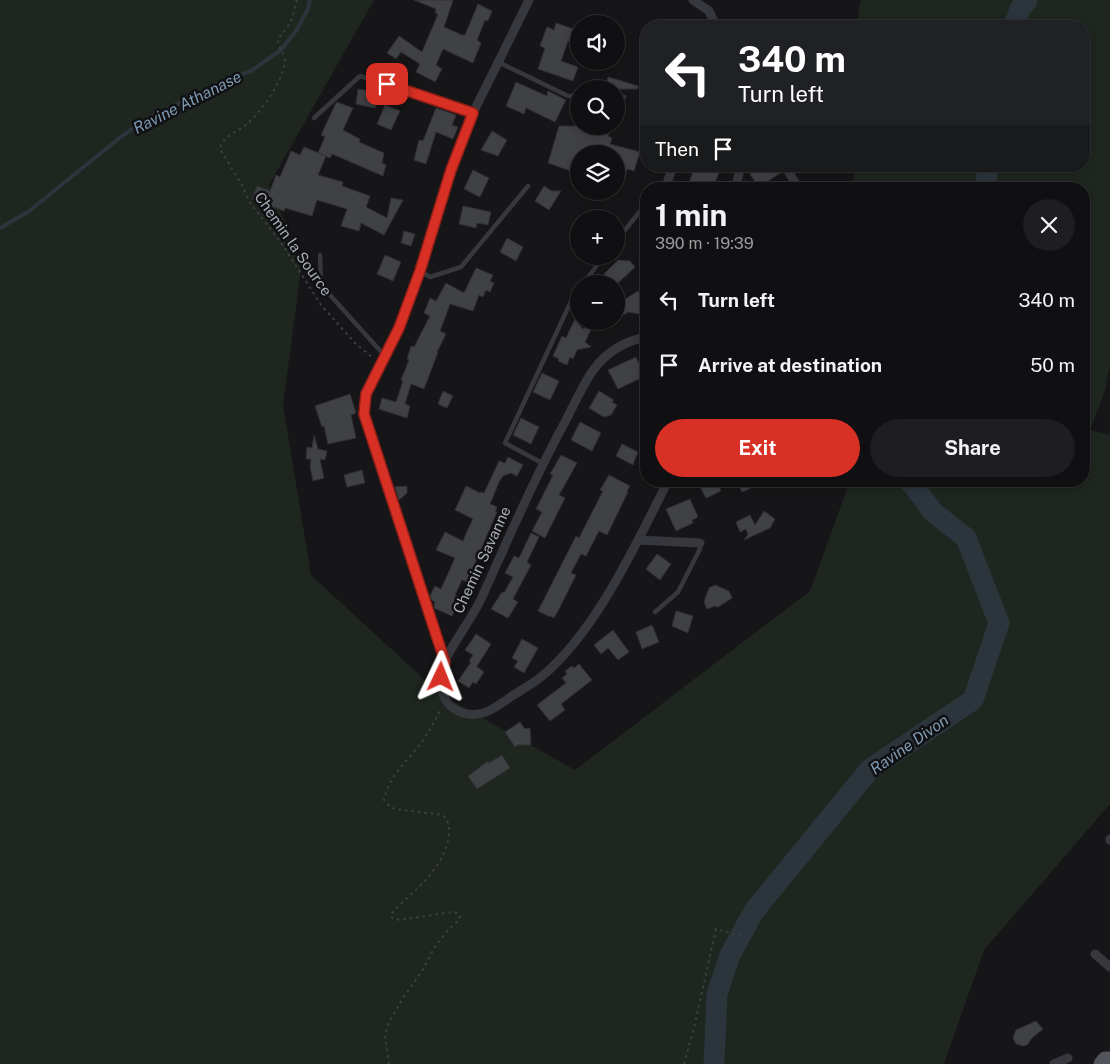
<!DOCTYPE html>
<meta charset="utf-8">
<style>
:root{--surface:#101012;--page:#1e1e20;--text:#f1f3f6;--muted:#9c9d9f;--line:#303032;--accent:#d93025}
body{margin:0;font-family:"Public Sans",sans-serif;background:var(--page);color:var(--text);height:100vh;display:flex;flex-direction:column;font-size:19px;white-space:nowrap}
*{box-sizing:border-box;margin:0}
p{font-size:16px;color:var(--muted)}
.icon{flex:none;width:28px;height:28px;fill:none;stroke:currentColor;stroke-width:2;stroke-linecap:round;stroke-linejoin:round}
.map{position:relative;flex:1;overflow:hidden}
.panel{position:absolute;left:640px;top:182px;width:450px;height:305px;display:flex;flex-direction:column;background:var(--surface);border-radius:20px;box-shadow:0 2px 8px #0003,0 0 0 1px var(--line)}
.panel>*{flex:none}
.banner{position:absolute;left:640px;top:20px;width:450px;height:152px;border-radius:20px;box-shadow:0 2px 8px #0003,0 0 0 1px var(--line);background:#202124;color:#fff;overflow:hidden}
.tools{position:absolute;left:570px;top:15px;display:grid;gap:10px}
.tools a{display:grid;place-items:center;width:55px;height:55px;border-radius:50%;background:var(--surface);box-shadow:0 2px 8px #0003,0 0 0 1px var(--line);font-size:25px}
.pin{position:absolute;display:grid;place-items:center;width:42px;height:42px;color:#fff;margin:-21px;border-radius:10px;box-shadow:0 2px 8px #0006}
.me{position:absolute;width:55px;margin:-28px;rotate:2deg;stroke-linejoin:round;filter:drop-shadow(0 0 4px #0008)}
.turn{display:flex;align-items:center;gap:18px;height:105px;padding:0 15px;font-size:22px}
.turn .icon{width:65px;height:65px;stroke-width:2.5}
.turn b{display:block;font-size:35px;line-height:42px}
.then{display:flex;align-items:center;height:48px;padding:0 15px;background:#0003;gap:10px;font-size:19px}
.round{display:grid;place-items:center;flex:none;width:52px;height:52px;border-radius:26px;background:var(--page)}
.overview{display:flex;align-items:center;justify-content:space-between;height:85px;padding:0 15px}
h1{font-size:30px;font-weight:700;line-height:38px}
.action{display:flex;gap:10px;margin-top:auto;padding:10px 15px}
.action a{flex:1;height:58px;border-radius:30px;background:var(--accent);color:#fff;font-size:20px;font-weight:700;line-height:58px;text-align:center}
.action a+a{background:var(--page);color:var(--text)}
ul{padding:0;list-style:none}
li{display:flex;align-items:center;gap:15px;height:65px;padding:0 15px}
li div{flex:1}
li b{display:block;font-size:19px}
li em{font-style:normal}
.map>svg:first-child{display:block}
.green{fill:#1e261f}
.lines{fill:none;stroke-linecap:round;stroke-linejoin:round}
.stream{stroke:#2c353c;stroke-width:4}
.river{stroke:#2c353c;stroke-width:21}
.building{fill:#404145;stroke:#303034}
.path{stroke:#3d3f44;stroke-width:2;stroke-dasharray:2.5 4;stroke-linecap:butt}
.lane{stroke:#37383d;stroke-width:4.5}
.street{stroke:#37383d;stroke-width:9}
.primary{stroke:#53555c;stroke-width:15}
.route-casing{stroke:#8d1f18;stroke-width:12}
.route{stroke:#d93025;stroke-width:9}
.labels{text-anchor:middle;stroke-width:5;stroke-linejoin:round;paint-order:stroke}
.street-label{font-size:15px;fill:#a8adb8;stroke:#111113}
.water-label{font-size:16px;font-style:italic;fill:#7f9bb3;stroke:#111113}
</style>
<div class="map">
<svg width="1110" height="1064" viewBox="0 0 1110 1064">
<rect width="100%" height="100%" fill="#161618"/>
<!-- green -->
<polygon class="green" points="0,0 374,0 269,185 302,262 283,405 311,575 440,694 575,770 810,591 850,481 1084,481 1084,189 853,189 854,166 1084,166 1084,26 858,26 859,6 861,0 1110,0 1110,365 1105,391 1090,430 1110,435 1110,804 984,950 944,1064 0,1064"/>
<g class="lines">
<!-- stream -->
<polyline class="stream" points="0,228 28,212 122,136 147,119 223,81 251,71 281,50 296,31 308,9 310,0"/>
<!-- river -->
<g class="river">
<polyline points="1014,26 1020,9 1027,0"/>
<polyline points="986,189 987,166"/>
<polyline points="714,1064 717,994 730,955 754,911 870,769 973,700 999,623 966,538 933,512 910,481"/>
</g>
</g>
<!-- building -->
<g class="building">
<polygon points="414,0 453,0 444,27 462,35 465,35 478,4 492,11 488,21 485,20 477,40 481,43 473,63 443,49 436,65 442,69 435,82 416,72 420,64 401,52 396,59 387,53 399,36 422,52 438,14 435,13 436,9"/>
<polygon points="556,23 579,31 579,45 568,41 561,61 578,67 573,81 538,69 545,48 540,46 547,27 554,30"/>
<polygon points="608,77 638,86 638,89 605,89"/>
<polygon points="516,82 547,96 548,91 566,100 555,122 526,108 524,114 506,106"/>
<polygon points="358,89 378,92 375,108 356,104"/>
<polygon points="337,102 353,108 343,130 360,139 359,142 384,153 382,163 386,165 383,176 332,154 330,158 318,153 325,137 321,135 335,105"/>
<polygon points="385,105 400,111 391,130 377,124"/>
<polygon points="436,108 456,115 452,125 458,127 453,139 436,132 426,164 414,160 419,140 423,141"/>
<polygon points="559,126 611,126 608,136 612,138 610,144 640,152 634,171 627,169 625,178 616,176 616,169 620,154 579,154 579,174 548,163"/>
<polygon points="492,131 507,140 498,156 481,150"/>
<polygon points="304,147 326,156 318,175 343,182 342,186 370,196 366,207 387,218 391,198 403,200 384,235 361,223 359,231 341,226 347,209 317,200 312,216 285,208 284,211 252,199 257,186 270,191 276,175 280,177 291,151 300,155"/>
<polygon points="695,166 713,166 720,169 713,189 687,189"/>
<polygon points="753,166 779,166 782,172 768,181 769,182 759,188 750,174 755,170"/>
<polygon points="473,170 489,178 480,197 464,189"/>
<polygon points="544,186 552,191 561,191 549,210 535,201"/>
<polygon points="463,206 491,212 488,225 477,223 476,228 459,224"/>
<polygon points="404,231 415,234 411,246 401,243"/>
<polygon points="507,238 523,247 516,261 500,252"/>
<polygon points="385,255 401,262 393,281 377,274"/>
<polygon points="618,260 630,261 635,267 616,285 616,284 612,284 604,274"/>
<polygon points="476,268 493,275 490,281 494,283 490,292 486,290 483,297 479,295 473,311 450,304 440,331 446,334 437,352 438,352 424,389 411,384 405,404 410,406 407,418 379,409 382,398 396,402 403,381 401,380 409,360 407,359 411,346 414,347 430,316 424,313 430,298 436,301 446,283 464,293"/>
<polygon points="638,291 646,303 646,309 640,314 628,312 616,320 616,305"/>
<polygon points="575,319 583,329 595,321 585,342 591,347 577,350 573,359 570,357 567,365 558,361 559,359 553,356 562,336 566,338"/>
<polygon points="636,357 645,376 618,389 608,370"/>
<polygon points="542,373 559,381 550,400 533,392"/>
<polygon points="443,391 453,396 447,408 438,404"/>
<polygon points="599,391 614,400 612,402 617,405 611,415 604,417 589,408"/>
<polygon points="350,394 356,413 351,415 356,438 328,444 324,426 322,427 315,406"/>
<polygon points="521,418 539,427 531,444 513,435"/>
<polygon points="580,422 601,433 592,451 571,440"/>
<polygon points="314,435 318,449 327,451 325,460 320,459 324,478 313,481 310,466 311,459 306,459 307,447 312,448"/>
<polygon points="622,444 638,452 633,465 616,456"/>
<polygon points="561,455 577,463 559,495 565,498 545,538 532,531 542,512 536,509 553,475 550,474"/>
<polygon points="508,457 523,465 517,476 511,473 503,476 499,482 490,504 497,507 495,512 497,512 467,582 462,580 455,595 461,598 452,616 434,608 435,602 432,600 430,596 435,586 441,589 455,558 436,550 445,532 463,541 468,529 473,519 455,510 466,486 480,493 481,492 484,493 499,461 505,463"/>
<polygon points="362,470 365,483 347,487 344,475"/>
<polygon points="609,475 630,486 627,491 628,492 607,535 599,531 586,556 581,554 571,573 576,575 558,611 554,618 551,616 550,617 538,611 576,536 579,538 603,491 600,490"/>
<polygon points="697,481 717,481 721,491 706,498"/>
<polygon points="737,481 767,481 742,492"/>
<polygon points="407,486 407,493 399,500 395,487"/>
<polygon points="690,499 698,517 692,520 693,523 676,531 666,509"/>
<polygon points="764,511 775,519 770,528 744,540 748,534 746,529 740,532 736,522 750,515 755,525"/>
<polygon points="531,533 539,537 527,562 531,565 513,599 518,602 508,618 491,609 502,592 504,593 513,577 505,573 514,556 519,558"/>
<polygon points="657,554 671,564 660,580 646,569"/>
<polygon points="715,585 729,591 732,598 718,607 715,606 707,609 704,602 709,588"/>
<polygon points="676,611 693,616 688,633 672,626"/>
<polygon points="652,625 659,642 642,649 636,632"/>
<polygon points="613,630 629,652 618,660 608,648 601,654 594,645"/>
<polygon points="476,634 491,644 477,666 476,666 484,672 476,684 473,682 469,688 458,681 471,662 469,661 473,655 465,650"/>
<polygon points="522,639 538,648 524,673 514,667 518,661 512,658"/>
<polygon points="579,664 592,680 561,704 565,710 550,721 537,705 566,683 562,678 567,674 565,671 572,666 574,668"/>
<polygon points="520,722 525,729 530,728 531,745 518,745 515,747 505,732"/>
<polygon points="502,755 510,768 477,789 468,776 488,761 489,763"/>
<polygon points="1036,1021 1043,1029 1032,1038 1027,1045 1023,1046 1016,1044 1013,1038 1016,1030"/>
</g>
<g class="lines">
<!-- path -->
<g class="path">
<path d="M297 0C294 7 294 16 290 23 278 42 273 35 285 58 286 77 262 111 247 124 238 132 222 136 220 149L242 185 250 203 280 241 321 305 356 344 372 357"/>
<path d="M389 1064 385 1035 389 1022 403 998 422 971 434 948 448 930 459 920 460 916 457 913 452 912 400 920 392 918 391 914C412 891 441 873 448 840 450 830 450 823 443 815L395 809 390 807 384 800C389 773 412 758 425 737 431 728 436 718 441 709"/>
<polyline points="684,1064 694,1028 716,929 741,936"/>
</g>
<!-- lane -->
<g class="lane">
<polyline points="498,62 568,96 579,96"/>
<polyline points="616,97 624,97"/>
<polyline points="314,118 360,76 473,113"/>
<polyline points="616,241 646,204"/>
<polyline points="320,255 321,285 384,355"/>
<polyline points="420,271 430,277 461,267 528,186"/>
<polyline points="642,274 646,271"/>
<polyline points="583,284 604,256"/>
<polyline points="542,463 505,443 574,295 579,289"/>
<polyline points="655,612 678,592 700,549 700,543"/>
</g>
<!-- street -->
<g class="street">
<polyline points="693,0 709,11 716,26"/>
<polyline points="785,166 799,189"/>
<polyline points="665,189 673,166"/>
<polyline points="735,189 741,166"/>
<path d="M646 337C625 341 607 352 594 369 583 384 575 403 566 420 535 477 509 537 482 597 472 619 455 639 445 661 442 669 440 679 442 688 443 700 451 709 463 713 482 719 496 707 512 696 521 690 532 684 541 677 596 632 636 544 668 481"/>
<polyline points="638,540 700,543"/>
<polyline points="445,662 365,414 365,394 399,327 420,271 451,170 473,113 529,0"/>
<polyline points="1110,839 1110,840"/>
<polyline points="1095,954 1110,967"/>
<polyline points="1054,1064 1068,1058"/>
</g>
<!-- primary -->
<polyline class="primary" points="1101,1064 1105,1059 1110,1059"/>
</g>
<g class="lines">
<defs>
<polyline id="route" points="387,84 473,113 451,170 420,271 399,328 366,394 364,414 445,662 441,677"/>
</defs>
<!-- route casing -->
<use href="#route" class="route-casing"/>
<!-- route -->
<use href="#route" class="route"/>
</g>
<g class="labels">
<!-- street labels -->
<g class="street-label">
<text transform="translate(293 244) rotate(55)" y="5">Chemin la Source</text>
<text transform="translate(482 560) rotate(-65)" y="5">Chemin Savanne</text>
</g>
<!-- water labels -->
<g class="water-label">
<text transform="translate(187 102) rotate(-27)" y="6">Ravine Athanase</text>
<text transform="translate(909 744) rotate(-35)" y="6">Ravine Divon</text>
</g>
</g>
</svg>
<div class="tools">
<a><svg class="icon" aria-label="sound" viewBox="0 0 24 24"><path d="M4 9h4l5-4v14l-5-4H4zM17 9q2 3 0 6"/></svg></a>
<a><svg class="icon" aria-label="search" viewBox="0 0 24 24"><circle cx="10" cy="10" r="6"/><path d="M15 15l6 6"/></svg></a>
<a><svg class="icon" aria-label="layers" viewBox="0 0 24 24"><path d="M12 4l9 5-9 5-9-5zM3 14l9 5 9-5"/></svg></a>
<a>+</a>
<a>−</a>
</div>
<div class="pin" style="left:387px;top:84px;background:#d93025"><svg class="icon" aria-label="arrive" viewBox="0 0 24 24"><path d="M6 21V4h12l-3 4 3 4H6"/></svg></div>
<svg class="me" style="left:441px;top:677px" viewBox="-20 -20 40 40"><path d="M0-17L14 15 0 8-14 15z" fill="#d93025" stroke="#fff" stroke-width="4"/></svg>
<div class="banner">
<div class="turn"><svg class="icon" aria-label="left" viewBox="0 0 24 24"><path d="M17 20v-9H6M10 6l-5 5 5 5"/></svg><div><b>340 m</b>Turn left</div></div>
<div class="then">Then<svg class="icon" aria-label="arrive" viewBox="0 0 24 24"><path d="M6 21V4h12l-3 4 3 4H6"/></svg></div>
</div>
<section class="panel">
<div class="overview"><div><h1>1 min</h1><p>390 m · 19:39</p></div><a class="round"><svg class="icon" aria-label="close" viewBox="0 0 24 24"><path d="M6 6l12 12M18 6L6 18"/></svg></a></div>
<ul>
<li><svg class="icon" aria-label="left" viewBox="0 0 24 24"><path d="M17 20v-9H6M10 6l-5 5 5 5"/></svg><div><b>Turn left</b></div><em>340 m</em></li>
<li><svg class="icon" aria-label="arrive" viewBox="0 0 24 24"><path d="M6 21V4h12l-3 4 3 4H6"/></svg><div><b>Arrive at destination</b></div><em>50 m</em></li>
</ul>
<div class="action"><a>Exit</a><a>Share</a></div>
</section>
</div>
